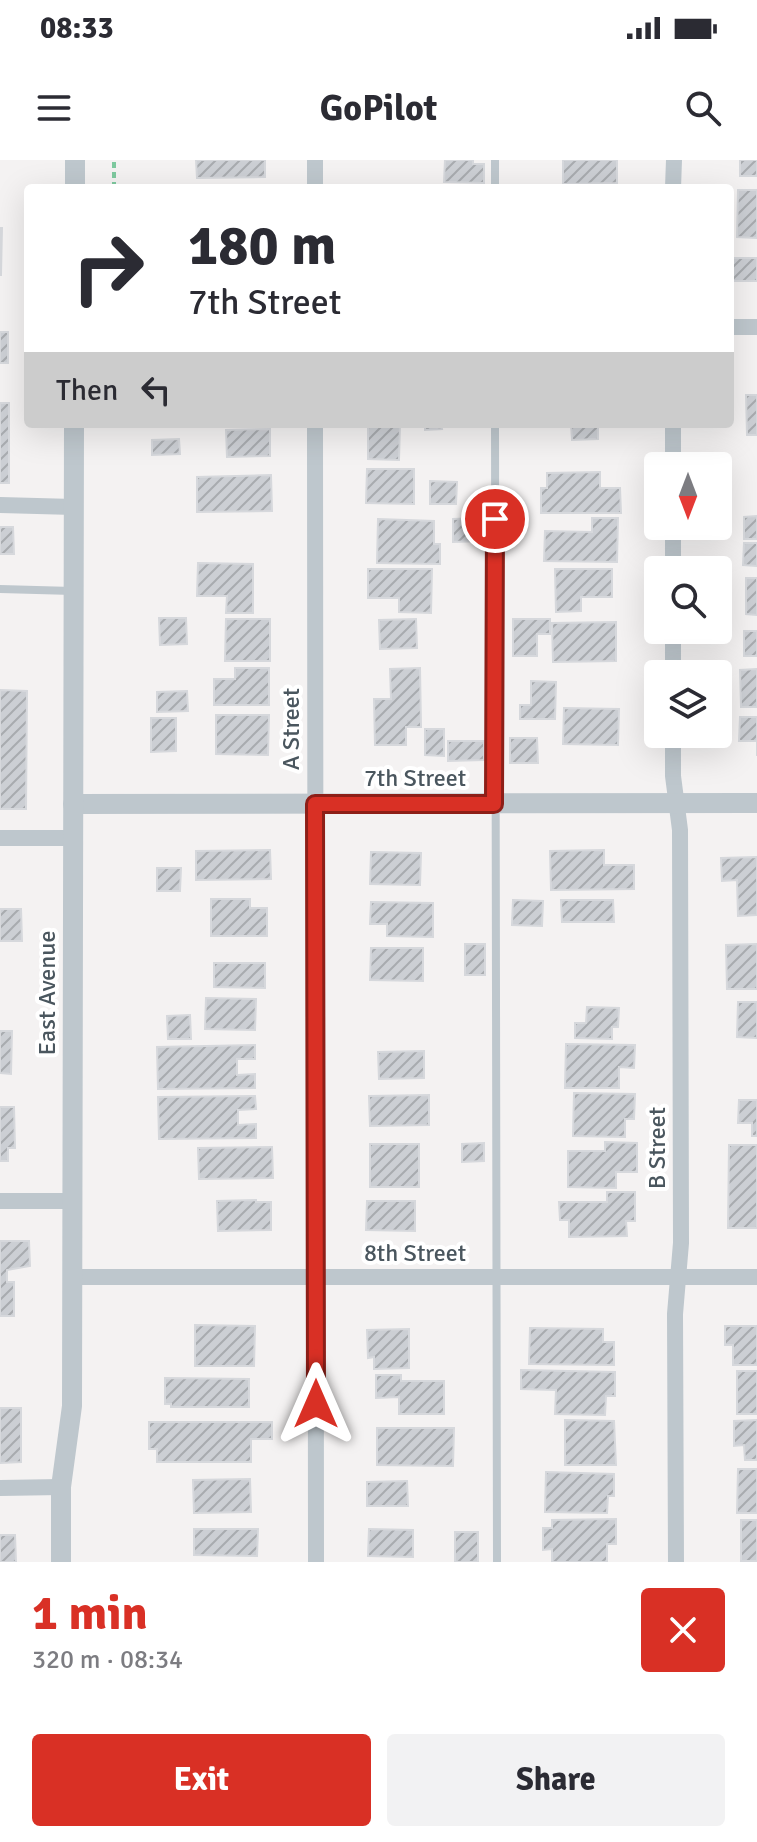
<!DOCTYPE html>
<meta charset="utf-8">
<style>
:root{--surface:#fff;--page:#f2f2f3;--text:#2b2b33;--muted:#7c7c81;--accent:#d93025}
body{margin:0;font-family:Signika,sans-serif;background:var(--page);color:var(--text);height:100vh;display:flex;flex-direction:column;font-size:30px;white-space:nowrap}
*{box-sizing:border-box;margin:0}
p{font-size:26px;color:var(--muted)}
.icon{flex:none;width:44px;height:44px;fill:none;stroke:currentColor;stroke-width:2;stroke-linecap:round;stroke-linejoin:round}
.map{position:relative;height:1402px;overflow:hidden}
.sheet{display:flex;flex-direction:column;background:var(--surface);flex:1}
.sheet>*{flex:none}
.guide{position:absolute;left:24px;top:24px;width:710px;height:244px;border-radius:8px;box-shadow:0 8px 32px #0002;background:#fff;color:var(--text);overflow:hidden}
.needle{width:52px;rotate:180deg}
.tools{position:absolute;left:644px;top:292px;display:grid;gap:16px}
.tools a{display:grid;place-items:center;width:88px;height:88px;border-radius:8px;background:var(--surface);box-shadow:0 8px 32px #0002;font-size:40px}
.pin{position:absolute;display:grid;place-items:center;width:68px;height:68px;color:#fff;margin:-34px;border:4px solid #fff;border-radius:50%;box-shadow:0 2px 8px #0007}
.me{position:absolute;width:88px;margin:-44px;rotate:0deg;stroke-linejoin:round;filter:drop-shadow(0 0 6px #0008)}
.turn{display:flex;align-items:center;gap:28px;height:168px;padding:0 32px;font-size:36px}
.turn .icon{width:104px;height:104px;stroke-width:2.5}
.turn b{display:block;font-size:56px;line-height:68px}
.then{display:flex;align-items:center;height:76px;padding:0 32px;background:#0003;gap:16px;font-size:30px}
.round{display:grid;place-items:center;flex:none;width:84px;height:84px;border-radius:8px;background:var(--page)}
.summary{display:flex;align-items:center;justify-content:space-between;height:136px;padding:0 32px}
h1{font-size:48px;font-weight:700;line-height:60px;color:var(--accent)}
.button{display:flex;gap:16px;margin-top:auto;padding:16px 32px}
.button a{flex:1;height:92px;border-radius:8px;background:var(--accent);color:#fff;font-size:32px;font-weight:700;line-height:92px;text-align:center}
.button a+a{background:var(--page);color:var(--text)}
.status{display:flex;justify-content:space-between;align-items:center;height:56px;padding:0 40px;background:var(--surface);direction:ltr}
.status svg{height:22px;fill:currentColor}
header{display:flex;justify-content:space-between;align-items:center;height:104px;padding:0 32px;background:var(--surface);font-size:36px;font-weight:700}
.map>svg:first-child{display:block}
.building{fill:url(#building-hatch);stroke:#d6d8dc;stroke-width:2}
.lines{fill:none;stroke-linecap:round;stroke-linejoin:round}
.path{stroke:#7ec99f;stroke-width:4;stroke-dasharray:6 4;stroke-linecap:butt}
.service{stroke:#bec7cd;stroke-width:8}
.minor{stroke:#bec7cd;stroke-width:16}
.tertiary{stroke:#bec7cd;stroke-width:20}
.route-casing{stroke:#8d1f18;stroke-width:20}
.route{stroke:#d93025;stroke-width:14}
.labels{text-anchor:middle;stroke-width:8;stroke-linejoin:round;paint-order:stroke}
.street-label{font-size:24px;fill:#4a565e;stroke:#fff}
</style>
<div class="status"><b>08:33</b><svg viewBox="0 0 49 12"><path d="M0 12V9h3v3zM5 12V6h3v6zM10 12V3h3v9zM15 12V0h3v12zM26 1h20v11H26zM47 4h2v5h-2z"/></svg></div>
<header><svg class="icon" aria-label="menu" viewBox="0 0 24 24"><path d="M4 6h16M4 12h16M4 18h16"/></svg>GoPilot<svg class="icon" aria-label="search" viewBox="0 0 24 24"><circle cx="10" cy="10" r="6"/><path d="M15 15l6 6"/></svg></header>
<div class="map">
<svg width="757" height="1402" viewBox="0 0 757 1402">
<defs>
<pattern id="building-hatch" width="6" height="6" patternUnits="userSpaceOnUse" patternTransform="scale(2)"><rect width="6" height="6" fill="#cccfd4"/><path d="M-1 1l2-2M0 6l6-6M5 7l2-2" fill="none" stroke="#a8abaf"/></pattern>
</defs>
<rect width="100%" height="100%" fill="#f4f2f2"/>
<!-- building -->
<g class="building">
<polygon points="196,0 265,0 265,17 197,18"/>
<polygon points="445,0 473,0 473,4 484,4 484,23 444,22"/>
<polygon points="563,0 617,0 617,23 563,24"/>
<rect x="740" y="0" width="17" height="16"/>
<polygon points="738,30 757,30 757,78 737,77"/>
<polygon points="0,68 2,68 1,115 0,115"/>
<rect x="730" y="98" width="27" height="23"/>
<rect x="0" y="172" width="8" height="31"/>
<polygon points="746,235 757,235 757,275 747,275"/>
<rect x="0" y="243" width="9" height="80"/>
<polygon points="368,264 400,264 399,300 368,299"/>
<polygon points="425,264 441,264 442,269 425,270"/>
<polygon points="571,264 598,264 598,279 572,280"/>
<polygon points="270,269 270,296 227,297 226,270"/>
<polygon points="179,279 180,294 152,295 152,280"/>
<polygon points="367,309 414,309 414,344 366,343"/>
<polygon points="600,312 600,328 620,328 621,353 541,353 541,328 547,328 547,313"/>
<polygon points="271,315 272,351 197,352 197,317"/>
<polygon points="430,321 457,322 456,344 430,344"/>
<polygon points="757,356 757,379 744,379 744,357"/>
<polygon points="482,358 483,381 453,382 453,359"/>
<polygon points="592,358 618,358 617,402 544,401 545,371 592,372"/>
<polygon points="378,359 434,361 434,384 440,384 440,404 377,403"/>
<polygon points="0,367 13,367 14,394 0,394"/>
<polygon points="744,383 757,383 757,406 743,405"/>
<polygon points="198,403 253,404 253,453 226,453 227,436 197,436"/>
<polygon points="368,409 432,409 431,453 399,452 399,438 368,438"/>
<polygon points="555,409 612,409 612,437 581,437 581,451 556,452"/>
<polygon points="746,418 757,418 757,455 746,454"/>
<polygon points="159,458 186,458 187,484 160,485"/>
<polygon points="226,459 270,459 270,501 225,501"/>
<polygon points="416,459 417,488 380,489 379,460"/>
<polygon points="513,459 550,459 550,474 537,474 537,496 513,496"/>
<polygon points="616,462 616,501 553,502 552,463"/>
<rect x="744" y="471" width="13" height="25"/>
<polygon points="235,508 269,508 269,545 214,545 214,519 235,519"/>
<polygon points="420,508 421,567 406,567 406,585 375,585 374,539 391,539 390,509"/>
<polygon points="757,509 757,547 741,547 740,510"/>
<polygon points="531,521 556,522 555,559 520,559 520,545 531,545"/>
<polygon points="0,530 27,531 26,649 0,649"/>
<polygon points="187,531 188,551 157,552 157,532"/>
<polygon points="564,548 619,549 618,585 563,584"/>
<polygon points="216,555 269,555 268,595 216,594"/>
<polygon points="740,557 757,557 757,596 757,581 739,581"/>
<polygon points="151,558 176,558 176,591 151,592"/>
<polygon points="425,569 444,569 444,596 425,595"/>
<polygon points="510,578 537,578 538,603 510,603"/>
<polygon points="448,581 484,581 484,600 448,601"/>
<polygon points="270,690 271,719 196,720 196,691"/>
<polygon points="604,690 604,705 634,705 634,729 551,730 550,691"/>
<polygon points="371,692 421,693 420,725 370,724"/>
<polygon points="757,697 757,755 738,756 737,720 722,721 721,698"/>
<polygon points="157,708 181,708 180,731 157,731"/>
<polygon points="211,739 250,739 250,748 267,748 267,776 211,776"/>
<polygon points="513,740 543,741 542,766 512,765"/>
<polygon points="561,740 613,740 614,762 562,762"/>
<polygon points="371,742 433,743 433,777 387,776 387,764 370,764"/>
<polygon points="0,749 21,749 22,781 0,781"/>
<rect x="465" y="784" width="20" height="31"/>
<polygon points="757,784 757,829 727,829 726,785"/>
<polygon points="371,788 423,788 423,821 370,820"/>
<polygon points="214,803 265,803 265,828 214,827"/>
<polygon points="206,838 256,839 255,870 205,869"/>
<polygon points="738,842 757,842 757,878 737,877"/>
<polygon points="587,847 619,848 618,867 612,867 612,879 575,878 575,863 586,863"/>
<polygon points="190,855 191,879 168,879 167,856"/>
<polygon points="0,871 12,871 11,914 0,913"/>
<polygon points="566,884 635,885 634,908 619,907 619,928 565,928"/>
<polygon points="255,885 255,899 237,899 237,915 255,914 255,928 158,929 157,887"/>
<polygon points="424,891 424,918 379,919 378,892"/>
<polygon points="574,933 635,934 634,959 625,959 625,977 573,976"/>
<polygon points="429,935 429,965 370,966 369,936"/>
<polygon points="255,936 256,949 238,950 238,965 256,964 256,978 159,979 158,937"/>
<polygon points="739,940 757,940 757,976 752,976 752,963 738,963"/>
<polygon points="0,947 14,947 15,988 8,988 8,1001 0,1001"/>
<polygon points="605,982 637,983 637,1012 616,1012 616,1028 568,1027 568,991 605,991"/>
<polygon points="484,983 484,1001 462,1002 462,984"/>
<rect x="370" y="984" width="49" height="43"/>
<polygon points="729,985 757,985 757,1068 728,1068"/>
<polygon points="272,987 273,1018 199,1019 198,988"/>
<polygon points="607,1032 635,1032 635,1061 626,1061 627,1076 569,1077 569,1060 560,1060 559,1042 607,1042"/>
<polygon points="256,1040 256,1042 271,1042 271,1070 218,1071 217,1041"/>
<polygon points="367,1041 415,1041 415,1071 366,1070"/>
<polygon points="0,1081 29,1081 30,1106 7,1110 7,1122 14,1122 14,1156 0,1156"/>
<polygon points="195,1165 255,1166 254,1206 195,1206"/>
<polygon points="725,1166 757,1166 757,1205 733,1205 733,1185 725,1185"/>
<polygon points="530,1168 603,1169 603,1182 614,1182 614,1205 529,1204"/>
<polygon points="409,1169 409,1208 374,1209 374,1197 368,1198 367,1170"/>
<polygon points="521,1210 615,1212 615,1236 606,1236 605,1255 555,1254 556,1230 521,1229"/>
<rect x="737" y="1211" width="20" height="43"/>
<polygon points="376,1215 401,1215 401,1221 444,1221 444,1254 399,1254 399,1237 376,1238"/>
<polygon points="165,1218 249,1219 249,1247 171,1247 171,1244 165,1244"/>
<polygon points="0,1248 21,1248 21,1302 0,1303"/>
<polygon points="565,1260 614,1261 616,1305 565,1305"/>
<polygon points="757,1260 757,1300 745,1300 744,1285 734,1286 734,1261"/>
<polygon points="149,1262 272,1262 272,1279 251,1279 251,1302 157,1302 157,1289 149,1289"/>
<polygon points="377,1268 454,1268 453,1306 377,1305"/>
<polygon points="738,1309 757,1309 757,1353 737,1353"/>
<polygon points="546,1312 614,1314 614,1336 608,1336 607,1353 545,1352"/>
<polygon points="250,1319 251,1352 194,1353 193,1320"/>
<polygon points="407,1321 408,1346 367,1346 367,1322"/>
<polygon points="616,1359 616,1384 607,1384 607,1402 552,1402 552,1389 543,1390 543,1368 552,1368 552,1360"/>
<rect x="741" y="1360" width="16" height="41"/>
<polygon points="194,1369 258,1369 257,1396 194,1395"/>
<polygon points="369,1369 413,1370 413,1397 368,1396"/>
<rect x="455" y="1372" width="23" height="30"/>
<polygon points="0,1375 15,1375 16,1402 0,1402"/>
</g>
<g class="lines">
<!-- path -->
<polyline class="path" points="114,28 114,0"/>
<!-- service -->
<g class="service">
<polyline points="495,0 495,28"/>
<polyline points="495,264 497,1402"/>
<polyline points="0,429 73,431"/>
</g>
<!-- minor -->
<g class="minor">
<polyline points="315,0 315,28"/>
<polyline points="673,28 674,0"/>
<polyline points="730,167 757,167"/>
<polyline points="315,264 316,1402"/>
<polyline points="673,306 673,264"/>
<polyline points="0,345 74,347"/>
<polyline points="673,410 673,366"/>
<polyline points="673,514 673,470"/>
<polyline points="673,574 673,616 680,670 681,1083 675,1154 676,1402"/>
<polyline points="0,678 73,678"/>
<polyline points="0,1041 73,1041"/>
<polyline points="72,1117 757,1117"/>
<polyline points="0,1328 61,1327"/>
</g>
<!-- tertiary -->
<g class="tertiary">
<polyline points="75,28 75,0"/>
<polyline points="73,644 757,643"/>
<polyline points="61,1402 61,1327 72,1246 74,264"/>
</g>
</g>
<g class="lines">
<defs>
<polyline id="route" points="316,1244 315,644 494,644 495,359"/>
</defs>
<!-- route casing -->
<use href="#route" class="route-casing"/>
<!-- route -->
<use href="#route" class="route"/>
</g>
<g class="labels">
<!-- street labels -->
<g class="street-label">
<text transform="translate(291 569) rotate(-90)" y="8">A Street</text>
<text x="415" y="626">7th Street</text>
<text transform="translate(47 833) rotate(-90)" y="8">East Avenue</text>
<text transform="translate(657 988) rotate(-90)" y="8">B Street</text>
<text x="415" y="1101">8th Street</text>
</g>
</g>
</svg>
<div class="tools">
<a><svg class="needle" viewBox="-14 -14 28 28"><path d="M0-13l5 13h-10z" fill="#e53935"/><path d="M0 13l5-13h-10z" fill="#7c7c81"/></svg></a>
<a><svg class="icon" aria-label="search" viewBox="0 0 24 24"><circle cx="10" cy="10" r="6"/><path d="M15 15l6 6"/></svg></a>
<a><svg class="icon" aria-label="layers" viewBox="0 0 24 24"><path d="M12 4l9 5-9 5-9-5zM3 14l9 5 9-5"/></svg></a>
</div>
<div class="pin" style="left:495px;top:359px;background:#d93025"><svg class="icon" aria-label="arrive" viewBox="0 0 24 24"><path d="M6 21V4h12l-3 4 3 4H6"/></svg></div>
<svg class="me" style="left:316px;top:1244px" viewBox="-20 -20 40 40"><path d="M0-17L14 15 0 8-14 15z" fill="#d93025" stroke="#fff" stroke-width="4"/></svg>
<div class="guide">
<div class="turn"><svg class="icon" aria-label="right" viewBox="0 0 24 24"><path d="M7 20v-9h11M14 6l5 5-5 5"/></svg><div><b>180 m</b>7th Street</div></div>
<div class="then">Then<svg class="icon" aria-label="left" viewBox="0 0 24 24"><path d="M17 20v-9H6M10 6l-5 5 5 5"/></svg></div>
</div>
</div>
<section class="sheet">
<div class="summary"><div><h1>1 min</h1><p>320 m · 08:34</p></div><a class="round" style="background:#d93025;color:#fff"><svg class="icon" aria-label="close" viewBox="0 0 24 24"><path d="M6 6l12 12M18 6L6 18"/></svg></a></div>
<div class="button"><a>Exit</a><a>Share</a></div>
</section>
